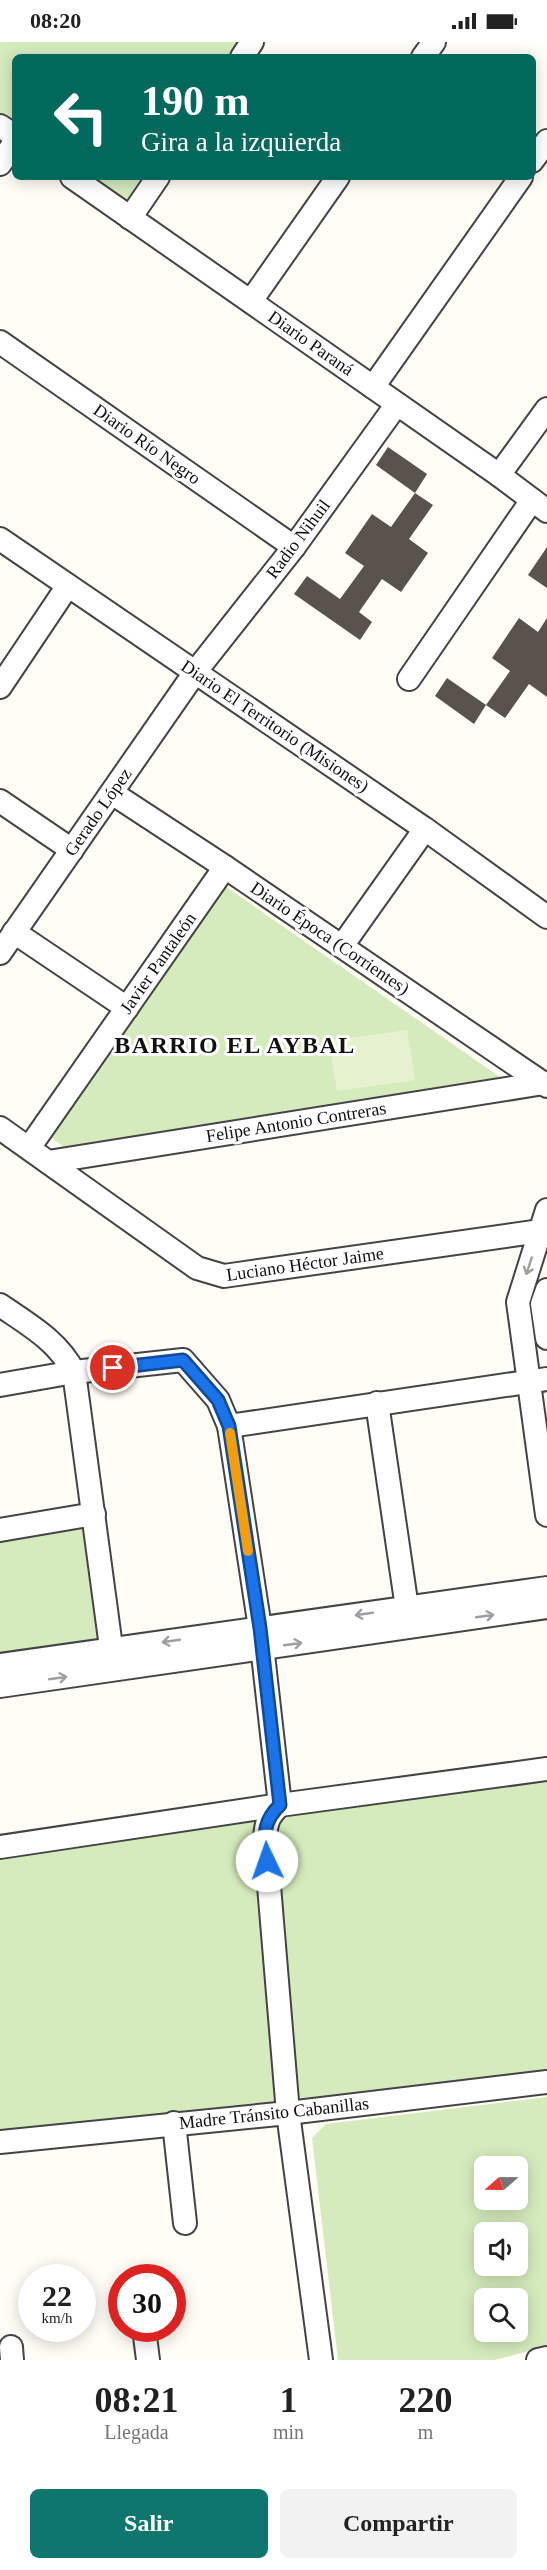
<!DOCTYPE html>
<html lang="es">
<meta charset="utf-8">
<style>
:root{--surface:#fff;--page:#f2f2f2;--text:#222;--muted:#767676;--accent:#0f766e}
body{margin:0;font-family:Georgia,serif;background:var(--page);color:var(--text);height:100vh;display:flex;flex-direction:column;font-size:22px;white-space:nowrap}
*{box-sizing:border-box;margin:0}
p{font-size:20px;color:var(--muted)}
.icon{flex:none;width:33px;height:33px;fill:none;stroke:currentColor;stroke-width:2;stroke-linecap:round;stroke-linejoin:round}
.map{position:relative;height:2318px;overflow:hidden}
.side{display:flex;flex-direction:column;background:var(--surface);flex:1}
.side>*{flex:none}
.banner{position:absolute;left:12px;top:12px;width:524px;height:126px;border-radius:9px;box-shadow:0 3px 15px #0003;background:#00695c;color:#fff;overflow:hidden}
.needle{width:39px;rotate:250deg}
.buttons{position:absolute;left:474px;top:2114px;display:grid;gap:12px}
.buttons a{display:grid;place-items:center;width:54px;height:54px;border-radius:9px;background:var(--surface);box-shadow:0 3px 15px #0003;font-size:30px}
.speed{position:absolute;left:18px;top:2222px;display:flex;gap:12px;font-size:30px;font-weight:700;text-align:center}
.speed>*{display:grid;place-content:center;width:78px;height:78px;border-radius:50%;background:var(--surface);box-shadow:0 3px 15px #0003;line-height:1}
.speed small{font-size:15px;font-weight:400}
.speed .limit{border:9px solid #d22;background:#fff;color:#111}
.pin{position:absolute;display:grid;place-items:center;width:51px;height:51px;color:#fff;margin:-26px;border:3px solid #fff;border-radius:50%;box-shadow:0 2px 6px #0007}
.me{position:absolute;width:66px;margin:-33px;rotate:357deg;stroke-linejoin:round;filter:drop-shadow(0 0 4px #0008)}
.turn{display:flex;align-items:center;gap:21px;height:126px;padding:0 30px;font-size:27px}
.turn .icon{width:78px;height:78px;stroke-width:2.5}
.turn b{display:block;font-size:42px;line-height:51px}
.eta{display:flex;justify-content:space-evenly;align-items:center;height:102px;text-align:center}
.eta b{font-size:36px;font-weight:700;line-height:42px}
.cta{display:flex;gap:12px;margin-top:auto;padding:12px 30px}
.cta a{flex:1;height:69px;border-radius:9px;background:var(--accent);color:#fff;font-size:24px;font-weight:700;line-height:69px;text-align:center}
.cta a+a{background:var(--page);color:var(--text)}
.status{display:flex;justify-content:space-between;align-items:center;height:42px;padding:0 30px;background:var(--surface);direction:ltr}
.status svg{height:16px;fill:currentColor}
.map>svg:first-child{display:block}
.green{fill:#d5ebbd;fill-rule:evenodd}
.pitch{fill:#e6f2cf}
.building{fill:#5a524d}
.lines{fill:none;stroke-linecap:round;stroke-linejoin:round}
.minor-casing{stroke:#444;stroke-width:26}
.minor{stroke:#fff;stroke-width:22}
.oneway{stroke:#a0a0a0}
.route-casing{stroke:#114b97;stroke-width:15}
.route{stroke:#1a73e8;stroke-width:10}
.slow{stroke:#f59e0b;stroke-width:10}
.labels{text-anchor:middle;stroke-width:6;stroke-linejoin:round;paint-order:stroke}
.street-label{font-size:18px;fill:#111;stroke:#fff}
.district-label{font-size:24px;font-weight:bold;letter-spacing:1.5px;fill:#111;stroke:#fff}
</style>
<div class="status"><b>08:20</b><svg viewBox="0 0 49 12"><path d="M0 12V9h3v3zM5 12V6h3v6zM10 12V3h3v9zM15 12V0h3v12zM26 1h20v11H26zM47 4h2v5h-2z"/></svg></div>
<div class="map">
<svg width="547" height="2318" viewBox="0 0 547 2318">
<rect width="100%" height="100%" fill="#fffdf5"/>
<!-- green -->
<g class="green">
<polygon points="0,0 237,0 227,15 15,15 15,84 0,73"/>
<polygon points="90,135 148,135 130,163"/>
<polygon points="225,844 500,1035 65,1106 48,1093"/>
<polygon points="94,1472 110,1607 0,1622 0,1485"/>
<polygon points="547,1728 547,2037 0,2097 0,1806"/>
<path d="M547 2055V2304L495 2318H338L312 2096 326 2082ZM484 2124H518V2157H484ZM484 2190H518V2223H484ZM484 2256H518V2289H484Z"/>
</g>
<!-- pitch -->
<polygon class="pitch" points="407,988 415,1038 337,1049 329,999"/>
<!-- building -->
<g class="building">
<polygon points="388,405 427,432 415,451 376,423"/>
<polygon points="415,451 433,463 409,497 428,511 401,550 382,537 359,570 372,580 360,598 294,552 307,534 340,557 364,524 345,511 372,472 391,485"/>
<polygon points="547,505 547,546 528,533"/>
<polygon points="519,576 538,590 547,576 547,655 529,642 505,676 486,663 510,629 492,616"/>
<polygon points="447,636 486,663 474,682 435,654"/>
</g>
<g class="lines">
<defs>
<g id="minor">
<polyline points="242,15 252,0"/>
<polyline points="423,15 434,0"/>
<polyline points="0,84 15,94"/>
<polyline points="532,119 547,99"/>
<polyline points="0,122 15,100"/>
<polyline points="72,135 499,433 547,469"/>
<polyline points="130,176 158,135"/>
<polyline points="251,259 338,135"/>
<polyline points="0,300 294,505"/>
<polyline points="373,345 521,135"/>
<polyline points="499,433 547,367"/>
<polyline points="0,497 425,787 547,875"/>
<polyline points="409,637 532,458"/>
<polyline points="0,645 67,545"/>
<polyline points="112,751 225,825 547,1044"/>
<polyline points="0,759 72,808"/>
<polyline points="14,890 127,966"/>
<polyline points="342,904 425,787"/>
<polyline points="0,911 196,629 294,505 397,362"/>
<polyline points="0,1086 197,1226 224,1234 547,1188"/>
<polyline points="29,1106 225,825"/>
<polyline points="48,1120 544,1041"/>
<polyline points="547,1168 518,1260 547,1473"/>
<polyline points="547,1248 542,1262 547,1296"/>
<path d="M0 1263C29 1283 57 1298 74 1330L113 1620"/>
<path d="M0 1343 74 1330 183 1318 218 1358 229 1384 260 1586 280 1763C268 1774 266 1781 265 1796L288 2071 321 2318"/>
<polyline points="377,1361 407,1566"/>
<polyline points="229,1384 547,1337"/>
<polyline points="0,1488 94,1472"/>
<polyline points="0,1623 547,1546"/>
<polyline points="0,1644 547,1565"/>
<polyline points="0,1805 280,1763 547,1727"/>
<polyline points="174,2081 185,2181"/>
<polyline points="0,2100 288,2071 547,2040"/>
<polyline points="144,2286 148,2318"/>
<polyline points="11,2305 12,2318"/>
<polyline points="538,2318 547,2316"/>
</g>
</defs>
<!-- minor casing -->
<use href="#minor" class="minor-casing"/>
<!-- minor -->
<use href="#minor" class="minor"/>
</g>
<!-- one-way arrows -->
<defs><path id="oneway-shaft" d="M-6 0H5M1.5-3L5.5 0L1.5 3" fill="none" stroke-width="1.6" stroke-linecap="round" stroke-linejoin="round" transform="scale(1.5)"/></defs>
<g class="oneway">
<use href="#oneway-shaft" transform="translate(529 1224) rotate(108)"/>
<use href="#oneway-shaft" transform="translate(364 1572) rotate(172)"/>
<use href="#oneway-shaft" transform="translate(485 1574) rotate(-8)"/>
<use href="#oneway-shaft" transform="translate(171 1599) rotate(172)"/>
<use href="#oneway-shaft" transform="translate(293 1602) rotate(-8)"/>
<use href="#oneway-shaft" transform="translate(58 1636) rotate(-8)"/>
</g>
<g class="lines">
<defs>
<path id="route" d="M113 1326 183 1318 218 1358 229 1384 260 1586 280 1763C261 1781 265 1795 267 1819"/>
</defs>
<!-- route casing -->
<use href="#route" class="route-casing"/>
<!-- route -->
<use href="#route" class="route"/>
<!-- slow -->
<polyline class="slow" points="230,1391 248,1509"/>
</g>
<g class="labels">
<!-- street labels -->
<g class="street-label">
<text transform="translate(311 301) rotate(35)" y="6">Diario Paraná</text>
<text transform="translate(147 402) rotate(35)" y="6">Diario Río Negro</text>
<text transform="translate(298 497) rotate(-53)" y="6">Radio Nihuil</text>
<text transform="translate(275 684) rotate(34)" y="6">Diario El Territorio (Misiones)</text>
<text transform="translate(98 770) rotate(-55)" y="6">Gerado López</text>
<text transform="translate(330 896) rotate(34)" y="6">Diario Época (Corrientes)</text>
<text transform="translate(158 921) rotate(-55)" y="6">Javier Pantaleón</text>
<text transform="translate(296 1080) rotate(-9)" y="6">Felipe Antonio Contreras</text>
<text transform="translate(305 1222) rotate(-8)" y="6">Luciano Héctor Jaime</text>
<text transform="translate(274 2071) rotate(-6)" y="6">Madre Tránsito Cabanillas</text>
</g>
<!-- district labels -->
<g class="district-label">
<text x="235" y="1011">BARRIO EL AYBAL</text>
</g>
</g>
</svg>
<div class="buttons">
<a><svg class="needle" viewBox="-14 -14 28 28"><path d="M0-13l5 13h-10z" fill="#e53935"/><path d="M0 13l5-13h-10z" fill="#767676"/></svg></a>
<a><svg class="icon" aria-label="sound" viewBox="0 0 24 24"><path d="M4 9h4l5-4v14l-5-4H4zM17 9q2 3 0 6"/></svg></a>
<a><svg class="icon" aria-label="search" viewBox="0 0 24 24"><circle cx="10" cy="10" r="6"/><path d="M15 15l6 6"/></svg></a>
</div>
<div class="speed"><div>22<small>km/h</small></div><div class="limit">30</div></div>
<div class="pin" style="left:113px;top:1326px;background:#d93025"><svg class="icon" aria-label="arrive" viewBox="0 0 24 24"><path d="M6 21V4h12l-3 4 3 4H6"/></svg></div>
<svg class="me" style="left:267px;top:1819px" viewBox="-20 -20 40 40"><circle r="19" fill="#fff"/><path d="M0-13L10 11 0 6-10 11z" fill="#1a73e8"/></svg>
<div class="banner">
<div class="turn"><svg class="icon" aria-label="left" viewBox="0 0 24 24"><path d="M17 20v-9H6M10 6l-5 5 5 5"/></svg><div><b>190 m</b>Gira a la izquierda</div></div>
</div>
</div>
<section class="side">
<div class="eta">
<div><b>08:21</b><p>Llegada</p></div>
<div><b>1</b><p>min</p></div>
<div><b>220</b><p>m</p></div>
</div>
<div class="cta"><a>Salir</a><a>Compartir</a></div>
</section>
